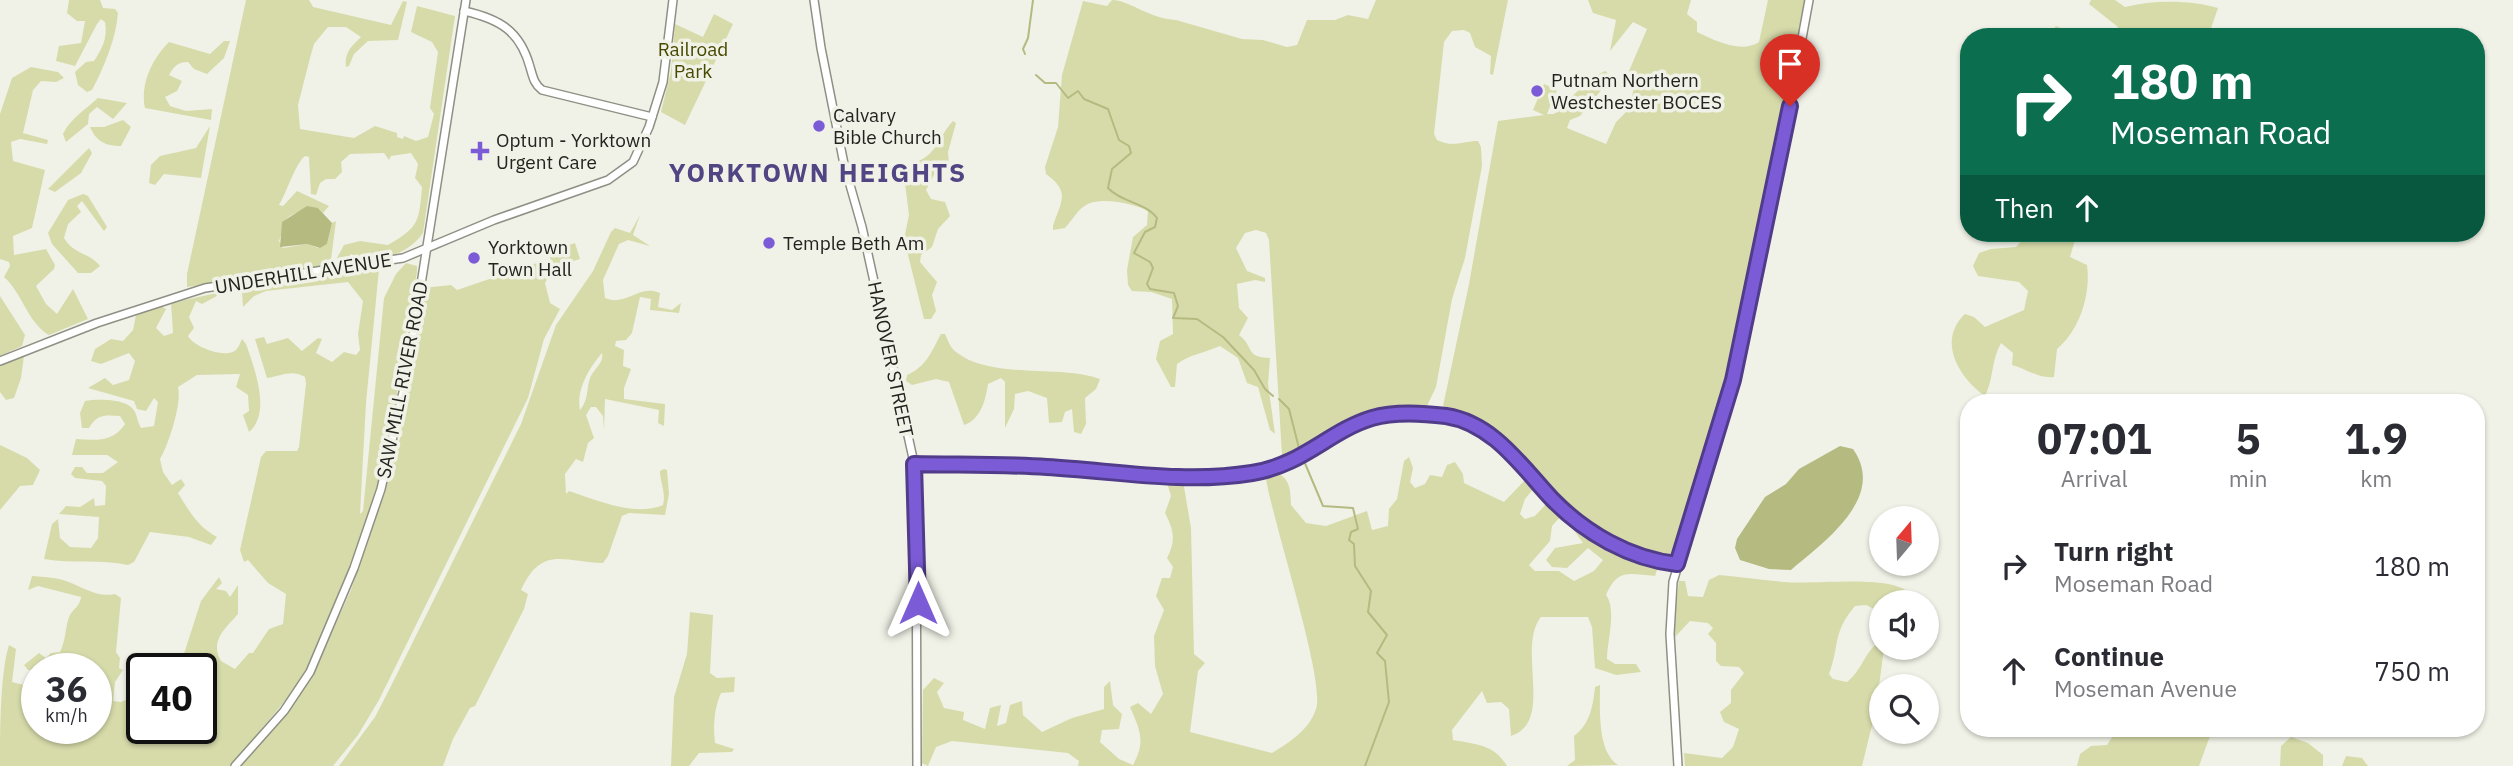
<!DOCTYPE html>
<style>
:root{--surface:#fff;--page:#f7f7f7;--text:#2b2b33;--muted:#7c7c81}
body{margin:0;font-family:"IBM Plex Sans",sans-serif;background:var(--page);color:var(--text);height:100vh;display:flex;flex-direction:column;font-size:26px;white-space:nowrap}
*{box-sizing:border-box;margin:0}
p{font-size:23px;color:var(--muted)}
.icon{flex:none;width:38px;height:38px;fill:none;stroke:currentColor;stroke-width:2;stroke-linecap:round;stroke-linejoin:round}
.map{position:relative;flex:1;overflow:hidden}
.details{position:absolute;left:1960px;top:394px;width:525px;height:343px;display:flex;flex-direction:column;background:var(--surface);border-radius:28px;box-shadow:0 2px 5px #0004}
.details>*{flex:none}
.banner{position:absolute;left:1960px;top:28px;width:525px;height:214px;border-radius:28px;box-shadow:0 2px 5px #0004;background:#0b6e4f;color:#fff;overflow:hidden}
.needle{width:46px;rotate:19deg}
.tools{position:absolute;left:1869px;top:506px;display:grid;gap:14px}
.tools a{display:grid;place-items:center;width:70px;height:70px;border-radius:50%;background:var(--surface);box-shadow:0 2px 5px #0004;font-size:35px}
.speed{position:absolute;left:21px;top:653px;display:flex;gap:14px;font-size:35px;font-weight:700;text-align:center}
.speed>*{display:grid;place-content:center;width:91px;height:91px;border-radius:50%;background:var(--surface);box-shadow:0 2px 5px #0004;line-height:1}
.speed small{font-size:18px;font-weight:400}
.speed .limit{border:4px solid #111;border-radius:10px;background:#fff;color:#111}
.pin{position:absolute;display:grid;place-items:center;width:60px;height:60px;color:#fff;margin:-72px -30px;border-radius:50% 50% 50% 0;rotate:-45deg;box-shadow:0 0 7px #0007}
.pin .icon{rotate:45deg}
.me{position:absolute;width:77px;margin:-38px;rotate:0deg;stroke-linejoin:round;filter:drop-shadow(0 0 5px #0008)}
.turn{display:flex;align-items:center;gap:24px;height:147px;padding:0 35px;font-size:32px}
.turn .icon{width:91px;height:91px;stroke-width:2.5}
.turn b{display:block;font-size:49px;line-height:60px}
.then{display:flex;align-items:center;height:66px;padding:0 35px;background:#0003;gap:14px;font-size:26px}
.eta{display:flex;justify-content:space-evenly;align-items:center;height:119px;text-align:center}
.eta b{font-size:42px;font-weight:700;line-height:49px}
ul{padding:0;list-style:none}
li{display:flex;align-items:center;gap:21px;height:105px;padding:0 35px}
li div{flex:1}
li b{display:block;font-size:26px}
li em{font-style:normal}
.map>svg:first-child{display:block}
.green{fill:#d7dbaa;fill-rule:evenodd}
.water{fill:#b5ba81}
.lines{fill:none;stroke-linecap:round;stroke-linejoin:round}
.stream{stroke:#b5ba81;stroke-width:2}
.secondary-casing{stroke:#8f9085;stroke-width:10}
.secondary{stroke:#fff;stroke-width:7}
.route-casing{stroke:#513c8b;stroke-width:18}
.route{stroke:#7c5cd6;stroke-width:12}
.poi-dot{fill:#7c5cd6;stroke:#f1f2e7;stroke-width:2.5}
.labels{text-anchor:middle;stroke-width:7;stroke-linejoin:round;paint-order:stroke}
.park-label{font-size:19px;fill:#474901;stroke:#f1f2e7}
.poi-label{font-size:19px;fill:#23231f;stroke:#f1f2e7;text-anchor:start}
.street-label{font-size:19px;fill:#23231f;stroke:#f1f2e7}
.district-label{font-size:26px;font-weight:bold;letter-spacing:2px;fill:#524583;stroke:#f1f2e7}
</style>
<div class="map">
<svg width="2513" height="766" viewBox="0 0 2513 766">
<rect width="100%" height="100%" fill="#f1f2e7"/>
<!-- green -->
<g class="green">
<path d="M69 0H100L103 8 115 9 118 13C116 39 104 67 92 90L87 92 78 85 75 72 86 62 94 61C102 49 108 38 105 22L101 19 97 24 75 66 56 61 59 46 81 43 85 21H77L67 13Z"/>
<path d="M246 0H309L313 7 391 25 403 1 407 2 398 40 368 41 354 54 349 66 346 67C344 52 352 46 361 37L346 27H328L314 44 310 58 298 105 300 129 354 138 375 126 397 133V137L403 139 404 136 416 141 428 137 434 114 430 108 438 52 432 42 411 32 417 6 455 16 423 233C409 254 375 266 351 254L347 263H341L337 258 344 245 360 241 388 245C419 227 419 222 422 187L415 178 418 164 411 153 391 156 389 160 384 153 350 154 341 162 342 172 335 179H326L320 183 316 195 311 194 309 157 305 156C295 164 287 192 279 205L283 206 297 191 329 206 323 213 318 208C307 210 287 212 283 225 281 230 282 235 279 241L283 248 307 244 318 248 327 244 332 223 336 221 330 267 187 287V274Z"/>
<path d="M1112 0C1129 0 1150 19 1176 20L1242 39 1263 40 1287 47 1297 45 1307 20H1335L1348 15 1368 19 1376 0H1508L1493 75 1490 74 1491 56 1475 47 1470 33 1464 30 1452 31 1444 42 1434 134 1437 140C1453 148 1462 141 1478 141L1481 147 1482 166 1465 258 1452 299 1436 387 1427 406 1421 409H1383L1353 420 1303 451 1282 455 1269 240 1266 233 1256 230 1245 233 1236 248 1247 271 1265 278V282L1255 280 1237 284 1239 308 1248 318 1239 335C1255 347 1244 357 1270 358L1268 384 1275 434 1270 430 1258 387 1247 383 1238 358 1220 346C1205 353 1190 354 1177 364L1175 387H1171L1156 359 1160 341 1173 334 1172 299 1151 292 1132 291 1128 285 1127 270 1133 237 1147 225 1148 211C1134 204 1103 197 1088 204 1078 208 1072 221 1065 228L1053 230V226C1061 201 1071 192 1046 174L1045 167 1058 127 1062 75 1083 1 1107 6Z"/>
<path d="M1588 0H1691L1687 14 1697 22V32C1714 40 1741 54 1759 42L1768 0H1805L1766 218 1734 363 1679 543 1675 555 1668 557 1620 543 1595 530 1559 500 1511 445 1443 406 1469 284 1498 121 1544 115 1533 110 1544 84 1557 90 1547 114H1554L1591 78 1605 71 1612 77 1580 116 1570 120 1567 128 1606 144 1616 122 1629 109 1633 92 1629 71 1647 29 1633 22 1610 51 1616 20 1593 13Z"/>
<path d="M2091 0H2115L2125 7C2154 0 2189 0 2218 8L2208 37H2115L2118 27 2089 4Z"/>
<polygon points="714,14 733,24 685,125 661,112 671,71 675,24 703,37"/>
<polygon points="2056,26 2080,37 2047,37"/>
<path d="M224 41H230L224 58 207 74 194 69 188 62C178 62 174 66 169 75L182 81 177 91 165 97 170 106 186 111 212 109 211 120 145 108C140 84 152 59 169 42L210 54Z"/>
<path d="M31 67 58 72 64 78 56 82 41 81 33 90 23 133 48 140 47 144 20 139 11 142 13 161 45 170 32 228 13 236 14 255 46 249 55 265 54 269 36 286 46 304 57 314 73 289 88 319 49 335C27 322 23 294 4 277L10 266 9 262 0 259V114L12 78Z"/>
<path d="M98 98 127 103 113 119 97 107 89 114 88 124 66 142 63 134C70 119 86 109 98 98Z"/>
<path d="M123 120 131 127 121 146C105 146 96 141 90 127H104Z"/>
<path d="M953 121 956 123 948 152 949 165 935 173 926 190 931 199 945 202 950 216 938 229 932 247 921 255 920 262 937 282 932 295 936 311 931 319H924L904 239 909 215 904 175 911 164C938 156 937 138 953 121Z"/>
<polygon points="210,126 201,178 164,174 155,185 149,183 151,165 160,156 196,148"/>
<polygon points="89,148 92,153 81,173 55,192 48,189"/>
<path d="M83 194 88 196 107 227 104 231 82 201 77 206 81 212 68 224 64 238C74 255 89 252 100 266L91 273H78L52 244 48 233 68 200Z"/>
<path d="M640 215 633 235 650 246 628 240 619 244 603 280 605 298C628 307 637 284 660 293L658 307 672 310 681 303 679 313 650 310 651 299 640 297 632 333 626 340 616 341 615 346 624 350 623 366 631 369 624 388V399L665 404 664 426 658 423 659 410 605 399 604 431 603 416 596 407H591L586 415 594 438 588 443 583 462 576 459 565 474 566 494 569 491C597 500 634 517 663 505 666 492 660 482 660 471L664 469 667 470 669 494 665 515 629 513 622 516 608 556 603 563C563 562 542 545 521 590L528 594 524 609 475 706 470 708 453 739 443 766H339L375 717 391 686 521 424 556 325 593 271 611 232 615 228 630 233ZM602 353C604 364 594 368 590 378 586 390 589 399 580 410 576 390 589 368 602 353Z"/>
<path d="M2024 233H2077L2070 257 2087 265C2091 294 2080 330 2057 349L2054 377C2039 379 2027 369 2012 365L2013 353 2001 343C1991 361 1994 378 1985 396 1960 379 1936 341 1965 314L1974 317 1985 327 2024 310 2028 291 2019 282 1978 276 1973 266 1979 253 1991 249 2016 247 2025 237Z"/>
<polygon points="575,243 580,259 553,267 548,252"/>
<polygon points="540,262 550,273 545,283 550,303 560,309 544,339 528,398 379,700 358,735 333,766 239,766 310,680 351,590 400,438 423,288 451,285 457,290"/>
<path d="M406 263 417 266V272L386 460 362 539 312 660 298 685 231 766H0C0 733 0 673 9 645L16 649 12 682 24 685 37 683V728H96V668L28 670 24 665 39 653 46 658 51 653 60 652C66 640 65 628 69 617 73 608 80 607 81 597L38 586 28 590 32 576C44 577 55 577 66 581 83 587 97 598 115 594L121 598 116 652 120 658 119 668 123 670 115 682 113 701 121 702 142 693V728H201V668H172L175 661 181 663 201 601 219 577 222 583 216 589 226 591 230 597 238 585V614C227 627 209 640 221 661L235 669 249 653H253L269 629 283 624 286 594 268 583 248 560 244 562 240 550 261 457 266 451H297L299 447 306 384 305 377C292 369 280 376 267 378L255 339 264 337 267 344 288 338 302 351 318 338 322 339 316 353 332 362 344 352 356 355 360 350 358 334 363 301 348 282 266 291 254 296 243 307 242 292 248 286 379 269 366 403 360 514 363 511 384 298 396 274Z"/>
<path d="M217 293V296L202 304 196 301 189 317 194 328 188 336C194 347 225 359 236 350 239 347 240 343 242 339L246 344C254 367 272 413 249 432L243 415 249 411 248 395 236 387 240 374 197 375 178 387C182 403 169 444 160 459L163 472 172 485 181 479 185 485 178 493C189 511 198 527 217 537L211 545 189 537 150 532 134 562 128 565C101 559 73 564 44 559L52 524 58 519 60 538 70 547 91 548 98 538 99 517 59 514 66 506 80 507 94 498 95 506 105 505 106 486 102 481 75 478 71 474 75 467H82L87 473H103L118 462 107 455H72L76 439C95 440 113 443 125 424L120 416C105 415 97 414 89 428H82L80 413 85 401C98 399 128 398 135 412 137 416 138 423 141 428L154 426 158 402 154 398 146 411 137 409 134 401 88 388 105 378 113 385 129 380 135 361 129 353 101 364 91 361 95 349 111 339 123 341 133 330 136 315 159 305 166 309 156 328 164 336 173 333 171 303Z"/>
<polygon points="0,296 25,335 22,346 0,356"/>
<path d="M941 334H945C948 340 950 348 956 352 991 380 1059 364 1100 379L1096 389 1085 398 1086 424 1081 434 1074 432 1072 409 1065 412 1062 422 1049 423 1047 398 1028 391 1015 394 1014 409 1005 428V382L1001 378 988 384C986 398 981 420 964 425L949 382 936 379 912 385 906 381 907 375C927 366 931 352 941 334Z"/>
<polygon points="24,356 21,378 14,398 6,400 0,392 0,365"/>
<polygon points="0,445 27,458 40,470 33,485 20,486 0,510"/>
<path d="M1409 457 1413 468 1410 482 1415 488 1425 484 1430 475 1442 477 1447 465 1455 462 1463 474 1464 483 1504 502 1525 480 1534 488 1525 499 1520 514 1525 519 1535 516 1548 502 1562 515 1552 526 1550 541 1529 565 1535 571H1559L1574 581 1594 571 1603 560 1588 548 1567 568 1552 567 1546 560 1555 548 1583 543 1573 529 1576 526 1617 551 1659 564 1655 576C1629 574 1618 568 1606 595 1617 610 1607 641 1607 659L1615 664H1636L1641 672 1616 675 1595 668 1592 627 1588 617H1541C1516 648 1555 722 1511 736L1509 709 1501 702 1487 703 1482 691 1452 730 1453 740C1476 744 1495 745 1507 766H1078L1079 761 1068 753 952 741 936 747 928 766 922 763 923 690 934 678 944 683 937 692 944 708 964 712 963 720 985 729 990 708 1001 705 997 726 1006 723 1010 705 1022 701 1023 715 1042 732 1072 718 1104 709V687L1110 681 1113 705 1122 714 1119 729 1102 730 1100 742 1119 759 1133 765C1146 742 1140 730 1130 707L1138 703 1151 714 1163 694 1155 666 1154 636 1164 610 1156 596 1162 578H1170L1173 567 1167 558C1176 541 1174 530 1165 513L1171 496 1167 483 1183 481 1191 528 1194 654 1205 663 1198 671 1190 732 1272 753C1290 742 1309 730 1316 709 1326 680 1271 518 1265 473 1288 470 1291 486 1291 505L1306 523 1326 526 1367 511 1372 530 1388 526 1389 509 1397 499 1404 461Z"/>
<path d="M1719 575C1741 577 1762 580 1784 582 1815 585 1884 575 1907 591L1908 596H1901L1896 602H1881V635L1876 639 1871 634 1874 609 1866 605 1855 606C1832 633 1840 645 1829 674L1833 679 1847 682C1861 671 1863 657 1875 645L1884 648 1876 709 1862 766H1685L1684 753 1722 758 1733 747 1739 729 1724 722 1720 712 1731 703V690L1744 673 1739 667 1721 666 1716 661V643L1708 634 1713 628 1708 623 1690 621 1675 637 1673 626 1679 581H1685L1688 596 1703 597 1709 580Z"/>
<path d="M690 612 713 615 710 673 717 678 735 677 734 692 721 693C714 709 713 726 715 743L734 749 732 752 699 753 689 766H671L674 697 687 654Z"/>
<path d="M1600 685C1600 708 1597 752 1618 765L1567 766 1575 760 1574 736C1590 724 1593 706 1595 687Z"/>
<polygon points="2118,728 2209,728 2210,736 2199,766 2077,766 2080,754 2091,746 2107,745"/>
<polygon points="2291,737 2308,743 2323,755 2323,766 2280,766 2281,746"/>
<polygon points="2346,756 2362,758 2368,766 2342,766"/>
</g>
<!-- water -->
<g class="water">
<polygon points="307,206 318,208 332,223 327,244 320,248 307,244 280,247 282,222"/>
<path d="M1840 446 1853 449C1887 497 1825 541 1791 570L1769 569 1740 560 1735 548 1737 539 1765 497 1786 484 1799 469Z"/>
</g>
<g class="lines">
<!-- stream -->
<g class="stream">
<polyline points="1025,54 1023,49 1028,38 1033,0"/>
<path d="M1036 75 1045 83H1056L1068 98 1078 91 1084 99 1108 109 1119 140 1129 146 1131 153 1112 169 1108 188C1122 203 1145 202 1157 218L1155 227 1145 232 1134 253 1150 262 1153 268 1147 284 1150 289 1174 293 1178 306 1173 318 1197 319 1223 337 1254 370 1265 389 1273 396"/>
<polyline points="1279,399 1289,409 1300,452"/>
<polyline points="1304,461 1323,506 1353,508 1358,529 1351,532 1349,540 1354,544 1355,566 1371,591 1368,612 1387,635 1377,653 1385,661 1389,702 1365,766"/>
</g>
<defs>
<g id="secondary">
<polyline points="814,0 821,48 844,164 862,227 916,472 917,766"/>
<path d="M464 11C500 19 520 31 530 67 533 77 534 84 542 90L652 117"/>
<polyline points="0,361 97,323 205,288 403,258 494,220 608,180 633,162 649,127 663,82 673,0"/>
<path d="M914 464C958 464 1003 464 1047 467 1118 471 1179 484 1252 473 1302 466 1329 431 1372 418 1395 411 1422 413 1446 416 1493 424 1522 467 1553 499 1584 533 1630 559 1677 564"/>
<polyline points="235,766 284,711 310,672 354,568 381,489 406,379 466,0"/>
<polyline points="1678,766 1670,634 1673,582 1733,380 1775,186 1809,0"/>
</g>
</defs>
<!-- secondary casing -->
<use href="#secondary" class="secondary-casing"/>
<!-- secondary -->
<use href="#secondary" class="secondary"/>
</g>
<g class="lines">
<defs>
<path id="route" d="M918 603 914 464C958 465 1003 464 1047 467 1116 471 1183 484 1252 473 1303 465 1329 431 1372 418 1395 411 1422 413 1446 416 1493 423 1522 467 1552 499 1585 533 1630 559 1677 564L1733 380 1790 106"/>
</defs>
<!-- route casing -->
<use href="#route" class="route-casing"/>
<!-- route -->
<use href="#route" class="route"/>
</g>
<!-- markers -->
<g class="poi-dot">
<circle cx="1537" cy="91" r="7"/>
<circle cx="819" cy="126" r="7"/>
<path d="M476.5 140.5h7v7h7v7h-7v7h-7v-7h-7v-7h7z"/>
<circle cx="769" cy="243" r="7"/>
<circle cx="474" cy="258" r="7"/>
</g>
<g class="labels">
<!-- park labels -->
<g class="park-label">
<text x="693" y="56">Railroad<tspan x="693" dy="22">Park</tspan></text>
</g>
<!-- poi labels -->
<g class="poi-label">
<text x="1551" y="87">Putnam Northern<tspan x="1551" dy="22">Westchester BOCES</tspan></text>
<text x="833" y="122">Calvary<tspan x="833" dy="22">Bible Church</tspan></text>
<text x="496" y="147">Optum - Yorktown<tspan x="496" dy="22">Urgent Care</tspan></text>
<text x="783" y="250">Temple Beth Am</text>
<text x="488" y="254">Yorktown<tspan x="488" dy="22">Town Hall</tspan></text>
</g>
<!-- street labels -->
<g class="street-label">
<text transform="translate(303 273) rotate(-9)" y="7">UNDERHILL AVENUE</text>
<text transform="translate(891 359) rotate(78)" y="7">HANOVER STREET</text>
<text transform="translate(402 380) rotate(-79)" y="7">SAW MILL RIVER ROAD</text>
</g>
<!-- district labels -->
<g class="district-label">
<text x="818" y="182">YORKTOWN HEIGHTS</text>
</g>
</g>
</svg>
<div class="tools">
<a><svg class="needle" viewBox="-14 -14 28 28"><path d="M0-13l5 13h-10z" fill="#e53935"/><path d="M0 13l5-13h-10z" fill="#7c7c81"/></svg></a>
<a><svg class="icon" aria-label="sound" viewBox="0 0 24 24"><path d="M4 9h4l5-4v14l-5-4H4zM17 9q2 3 0 6"/></svg></a>
<a><svg class="icon" aria-label="search" viewBox="0 0 24 24"><circle cx="10" cy="10" r="6"/><path d="M15 15l6 6"/></svg></a>
</div>
<div class="speed"><div>36<small>km/h</small></div><div class="limit">40</div></div>
<div class="pin" style="left:1790px;top:106px;background:#d93025"><svg class="icon" aria-label="arrive" viewBox="0 0 24 24"><path d="M6 21V4h12l-3 4 3 4H6"/></svg></div>
<svg class="me" style="left:918px;top:603px" viewBox="-20 -20 40 40"><path d="M0-17L14 15 0 8-14 15z" fill="#7c5cd6" stroke="#fff" stroke-width="4"/></svg>
<div class="banner">
<div class="turn"><svg class="icon" aria-label="right" viewBox="0 0 24 24"><path d="M7 20v-9h11M14 6l5 5-5 5"/></svg><div><b>180 m</b>Moseman Road</div></div>
<div class="then">Then<svg class="icon" aria-label="ahead" viewBox="0 0 24 24"><path d="M12 20V5M6 11l6-6 6 6"/></svg></div>
</div>
<section class="details">
<div class="eta">
<div><b>07:01</b><p>Arrival</p></div>
<div><b>5</b><p>min</p></div>
<div><b>1.9</b><p>km</p></div>
</div>
<ul>
<li><svg class="icon" aria-label="right" viewBox="0 0 24 24"><path d="M7 20v-9h11M14 6l5 5-5 5"/></svg><div><b>Turn right</b><p>Moseman Road</p></div><em>180 m</em></li>
<li><svg class="icon" aria-label="ahead" viewBox="0 0 24 24"><path d="M12 20V5M6 11l6-6 6 6"/></svg><div><b>Continue</b><p>Moseman Avenue</p></div><em>750 m</em></li>
</ul>
</section>
</div>
